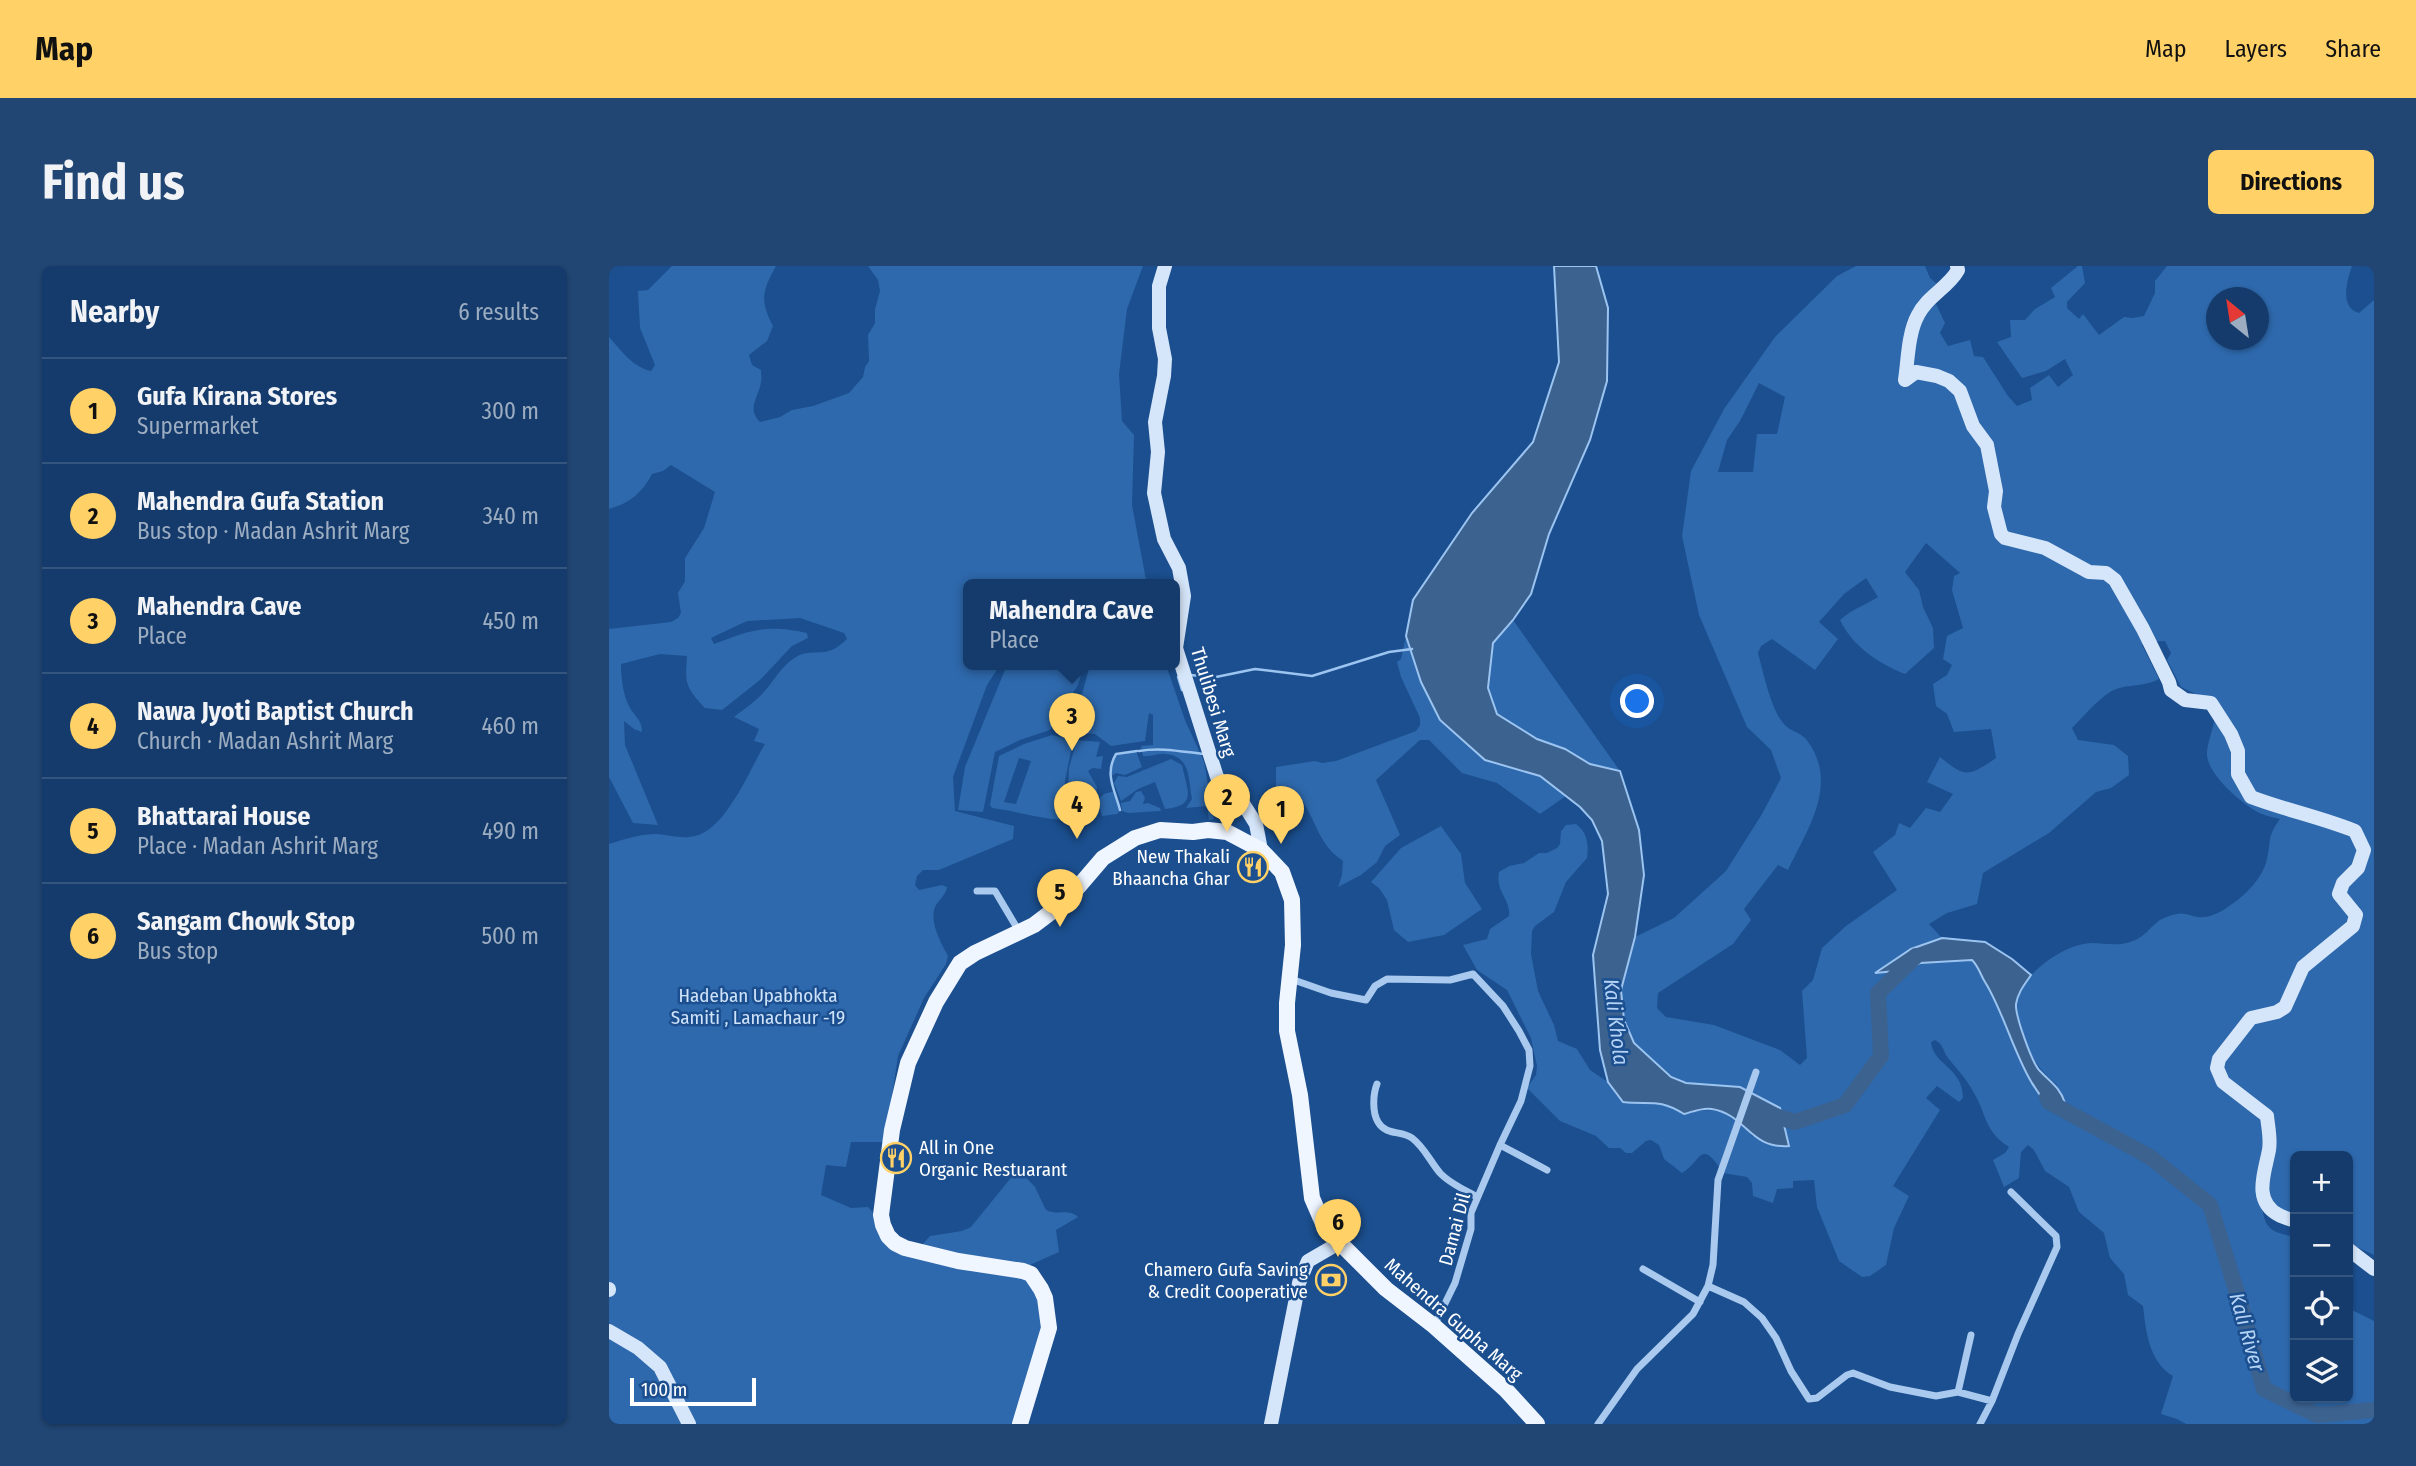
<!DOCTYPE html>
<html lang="en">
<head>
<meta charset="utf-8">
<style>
  :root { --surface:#143b6b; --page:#214673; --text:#f1f3f6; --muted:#9dadc1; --line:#33557e; --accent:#ffd166 }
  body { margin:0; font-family:"Fira Sans Condensed",sans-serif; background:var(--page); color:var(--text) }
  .controls { position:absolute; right:21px; bottom:21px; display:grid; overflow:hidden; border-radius:10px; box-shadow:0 2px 5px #0004 }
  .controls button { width:63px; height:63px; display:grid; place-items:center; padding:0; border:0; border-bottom:2px solid var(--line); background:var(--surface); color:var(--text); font:35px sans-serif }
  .compass { position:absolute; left:1597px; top:21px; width:63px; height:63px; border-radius:50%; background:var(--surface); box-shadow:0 2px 5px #0004; rotate:330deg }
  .scale { position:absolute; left:21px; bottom:18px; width:126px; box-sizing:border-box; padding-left:7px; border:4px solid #fff; border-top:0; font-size:19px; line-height:24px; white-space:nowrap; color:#fff; -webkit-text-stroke:5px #1b4f8f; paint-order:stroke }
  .you { position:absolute; left:1029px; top:436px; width:24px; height:24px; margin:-18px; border:5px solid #fff; border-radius:50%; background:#1a73e8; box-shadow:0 0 0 10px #1a73e833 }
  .badge { display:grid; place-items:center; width:46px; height:46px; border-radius:50%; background:var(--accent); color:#111; font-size:23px; font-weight:700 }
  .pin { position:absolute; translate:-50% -58px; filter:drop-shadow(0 2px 4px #0008) }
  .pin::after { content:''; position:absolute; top:37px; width:24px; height:21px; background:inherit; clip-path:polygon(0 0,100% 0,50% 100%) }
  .popup { position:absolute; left:354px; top:313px; width:217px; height:91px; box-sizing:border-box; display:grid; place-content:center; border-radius:10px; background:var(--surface); filter:drop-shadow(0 2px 5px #0005); font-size:23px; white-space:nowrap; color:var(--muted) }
  .popup b { font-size:26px; color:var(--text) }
  .popup::after { content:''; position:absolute; left:50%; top:100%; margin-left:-14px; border:14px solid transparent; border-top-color:var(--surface) }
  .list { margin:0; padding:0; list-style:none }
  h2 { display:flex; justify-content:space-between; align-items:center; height:91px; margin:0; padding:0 28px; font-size:30px }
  h2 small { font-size:23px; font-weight:400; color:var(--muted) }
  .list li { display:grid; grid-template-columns:46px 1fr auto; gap:21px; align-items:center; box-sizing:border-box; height:105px; padding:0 28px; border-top:2px solid var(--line) }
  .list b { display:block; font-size:26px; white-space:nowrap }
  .list p { margin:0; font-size:23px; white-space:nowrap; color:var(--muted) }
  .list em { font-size:23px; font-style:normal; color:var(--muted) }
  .icon { flex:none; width:38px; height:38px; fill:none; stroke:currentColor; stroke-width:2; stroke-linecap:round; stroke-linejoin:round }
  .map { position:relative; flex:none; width:1765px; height:1158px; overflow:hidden; border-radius:10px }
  header { display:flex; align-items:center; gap:42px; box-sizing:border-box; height:98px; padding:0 35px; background:var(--accent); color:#111 }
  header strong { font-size:33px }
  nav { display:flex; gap:38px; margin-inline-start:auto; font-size:24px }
  .intro { display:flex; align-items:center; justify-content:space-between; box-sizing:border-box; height:168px; padding:0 42px }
  h1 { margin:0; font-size:49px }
  .button { padding:18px 32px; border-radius:10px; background:var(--accent); color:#111; font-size:24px; font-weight:700 }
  main { display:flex; gap:42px; padding:0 42px }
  aside { flex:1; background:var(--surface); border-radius:10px; box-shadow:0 2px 5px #0004 }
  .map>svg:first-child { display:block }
  .green { fill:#2e69ad; fill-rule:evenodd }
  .water { fill:#3c6290; stroke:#9cc4f0; stroke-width:2 }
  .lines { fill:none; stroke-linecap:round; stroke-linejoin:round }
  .stream { stroke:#9cc4f0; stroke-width:2.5 }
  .river { stroke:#3c6290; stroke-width:16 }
  .street { stroke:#a9c9ee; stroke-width:7 }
  .secondary { stroke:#d6e6fa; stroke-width:14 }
  .primary { stroke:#f0f6ff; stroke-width:16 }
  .labels { text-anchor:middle; stroke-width:5; stroke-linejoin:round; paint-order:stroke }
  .street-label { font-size:19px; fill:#fff; stroke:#1b4f8f }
  .poi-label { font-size:19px; fill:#fff; stroke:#1b4f8f; text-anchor:end }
  .park-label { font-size:19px; fill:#cfe3fa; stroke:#1b4f8f }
  .water-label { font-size:21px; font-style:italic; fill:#b5d3f5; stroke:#1b4f8f }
</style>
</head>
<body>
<header>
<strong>Map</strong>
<nav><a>Map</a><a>Layers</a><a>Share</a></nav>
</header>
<div class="intro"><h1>Find us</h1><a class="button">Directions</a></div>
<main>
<aside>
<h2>Nearby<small>6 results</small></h2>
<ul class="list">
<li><span class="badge">1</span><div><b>Gufa Kirana Stores</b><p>Supermarket</p></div><em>300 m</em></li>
<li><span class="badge">2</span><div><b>Mahendra Gufa Station</b><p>Bus stop · Madan Ashrit Marg</p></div><em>340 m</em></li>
<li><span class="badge">3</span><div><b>Mahendra Cave</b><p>Place</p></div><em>450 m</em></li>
<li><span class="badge">4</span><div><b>Nawa Jyoti Baptist Church</b><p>Church · Madan Ashrit Marg</p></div><em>460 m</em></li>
<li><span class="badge">5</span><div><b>Bhattarai House</b><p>Place · Madan Ashrit Marg</p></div><em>490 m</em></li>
<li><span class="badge">6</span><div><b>Sangam Chowk Stop</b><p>Bus stop</p></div><em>500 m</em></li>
</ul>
</aside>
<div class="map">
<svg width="1765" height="1158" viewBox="0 0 1765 1158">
  <rect width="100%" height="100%" fill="#1b4f8f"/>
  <!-- green -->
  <path class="green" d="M63 0H167C154 24 150 34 164 60L158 75 140 89 143 99 152 104C152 108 153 112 152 116 150 131 137 142 151 156L171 151 183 144 204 140 240 127 254 111 256 101 260 95 259 69 266 57V43L271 25 269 14 259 0H534L518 43 510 108 513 155 525 169 523 239 538 319H360V399H391L378 419 344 511 346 545 405 560 404 573 330 604H314L308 610 306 619 310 624 333 619 338 621C336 631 330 633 326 641 320 656 332 677 339 690L337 698 315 732 289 790 276 876H242L237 901 217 899 212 929 242 942 259 941 266 949 275 971 313 979 321 970 353 965 362 961 409 903 426 921 437 944C449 950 459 942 469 951L447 964 450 986 414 1002 429 1032 434 1063 404 1158H0V578C16 573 31 568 48 568 58 569 69 572 80 571 115 570 140 504 156 478L145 475 150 463 125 451C135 443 146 436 155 426 164 416 172 401 184 393 204 378 214 397 238 373L235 367 191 352 138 355 102 372 105 378C142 364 158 358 198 367L199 372 183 380 151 414 113 444 96 442C76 421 76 417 78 390L51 388 12 398C12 411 14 429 20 440 25 450 33 453 33 466L25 463 15 455 16 479 49 559 24 557 0 511V363L62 356 69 352 72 347 69 327 76 315V292L95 262 106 226 62 199 54 205 43 208C33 227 21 237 0 243V71C13 85 22 100 42 105L46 99 31 62 29 25 39 24Z
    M1247 0H1316L1321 12 1328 18 1313 50 1327 38 1336 57 1331 67 1339 80 1361 74 1365 90 1374 91 1399 130 1408 140 1423 134 1421 122 1440 109 1449 121 1464 109 1456 93 1437 105 1413 112 1388 76 1402 71 1401 54H1416L1426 43 1446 31 1442 22 1469 0H1473L1476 17 1458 36V42L1470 53 1474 48 1490 69 1515 51 1524 52 1535 50 1546 27V15L1558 0H1743C1738 15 1730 41 1750 47L1765 34V989L1739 977V890H1686V955L1653 938C1655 964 1663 966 1686 971V1132H1739V1042L1765 1055V1158H1577L1568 1153 1552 1148 1564 1110C1540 1096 1537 1066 1534 1040L1519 1029 1515 1008 1501 992 1495 967 1470 946 1460 921 1436 905 1425 884 1419 879 1412 886 1410 912 1395 921 1384 894 1396 887 1400 881C1375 865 1378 849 1365 827 1358 814 1348 803 1339 792 1334 785 1334 778 1326 774L1322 776C1324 799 1354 801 1354 832L1350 836 1328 820 1317 832 1331 844 1284 920 1300 930 1285 962 1277 999 1261 1010 1253 1011 1230 995 1208 941 1205 914 1184 915V922L1168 923 1164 937 1144 930 1143 917 1138 911 1114 907C1091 870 1092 897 1073 907L1055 893 1050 879 1042 874 1037 875 1023 887H1017L1011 882H1000L987 870 951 855 918 822 927 809 928 800 922 772 898 724 868 704 854 679 878 673 881 663 900 650C902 633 886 626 890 606L900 600 915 597 930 587H938L948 582 951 578 952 565 957 559 967 558C978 566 980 578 978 592L957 616 945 646 926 660 923 665 922 688 929 725 945 759 949 775 968 783 981 804 999 816 1008 830 1021 837 1036 835 1059 838 1075 848C1108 840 1123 843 1144 871L1151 832 1131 821 1077 817 1062 811 1025 777 1015 754 1012 724 1026 671 1065 652 1117 605 1153 548 1172 512 1162 484 1138 461 1090 349 1073 270 1082 205 1115 143 1166 71 1228 10ZM1608 32H1650V74H1608ZM1150 117 1176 131 1168 168H1148L1144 206H1109L1118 174 1131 155ZM1317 277 1351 307 1345 310 1343 324 1354 362 1338 370 1334 393 1343 399 1338 409 1324 418 1327 440 1338 448 1345 466 1382 463 1387 492C1359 511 1357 512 1331 491L1318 516 1344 528 1331 546 1317 542 1301 562 1290 557 1286 569 1264 586 1288 624 1237 660 1213 682 1204 714 1193 725 1198 792 1191 799 1171 784 1105 759 1057 751 1048 742 1049 727 1124 678 1142 654 1135 643 1169 599 1179 604C1199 562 1231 517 1197 473 1191 466 1180 465 1175 458 1162 444 1154 405 1149 387L1152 380 1163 373 1206 404 1229 373 1210 356 1235 328 1257 312 1269 331C1255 340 1243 343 1231 354 1244 381 1269 397 1296 408L1325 382 1324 362 1314 341 1310 324 1296 306ZM1556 375 1562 387 1558 394 1572 421 1585 427 1606 448C1605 463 1599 473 1598 486 1596 506 1629 534 1645 544 1653 549 1662 551 1671 553 1657 573 1663 572 1658 593 1654 611 1638 628 1623 638 1614 645 1600 653 1589 651 1582 650 1575 646 1568 648 1541 653 1544 667 1524 675 1511 681 1495 677 1483 677 1455 677 1406 712 1407 742 1407 749 1412 755 1413 762 1421 790 1426 800 1448 819L1441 841 1421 813 1401 772 1382 725 1374 713 1371 702 1362 694 1358 693 1311 697 1301 683 1333 672 1320 658 1338 647 1368 638 1374 607 1440 567 1487 526 1502 522 1520 509 1519 490 1505 479 1469 474 1463 462C1474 451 1487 435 1501 426 1516 417 1534 422 1550 413L1533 379 1541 376Z
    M904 354 1011 505 981 498 956 483 928 473 888 448 879 422 884 377Z
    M797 370 812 416 876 494 931 510 957 530 931 548 888 517 853 507 820 474H811L767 514 791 569 776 580 768 596 752 609 729 621 733 609 734 595C705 576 707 546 685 525L667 526V501L706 495 713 497 727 495 807 465 811 459V452L792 411 788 396 792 393Z
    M398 399H475L469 419 441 464 411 474 386 486 374 546 349 544 356 501Z
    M481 399H557L576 454 595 496 605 553 600 554 598 540 577 542 583 533C579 512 582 491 557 488 550 487 542 491 534 490L532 480 544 479V449L540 447 536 475 502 480 486 468 448 466 473 428Z
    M443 469 464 474 456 515 455 554C430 553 407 545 383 542L381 539 390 490 415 478ZM410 492 422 495 407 538 395 536Z
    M468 474 491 476 487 491 494 490 492 503 484 502 479 505 488 521 487 529C474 536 470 547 458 555L460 502Z
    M527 485 533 501 516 509 507 507 501 511 502 498 507 489Z
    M562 493 573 499C578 524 589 540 556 543L546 516 529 523 512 535 505 517 509 510 518 511Z
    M506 525 511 545 508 548 493 550 489 534 495 528Z
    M532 525 536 532 534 538 539 537 551 542 552 545 519 547 513 545 512 537 521 535 527 526Z
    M832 560 852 588 856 617 873 643 835 669 799 676 785 664 778 634 770 622 762 616 792 582Z"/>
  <!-- water -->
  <path class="water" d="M945 0H987L999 42 998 115 981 174 940 268 922 328 904 354 884 377 879 422 888 448 928 473 956 483 981 498 1011 505 1030 564 1035 609 1026 671 1012 724 1015 754 1025 777 1062 811 1077 817 1131 821 1171 842 1180 880C1140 883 1138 849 1103 843 1094 841 1083 846 1075 848 1049 832 1042 839 1014 836L999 816 991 784 984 689 999 628 993 575 983 554 971 541 931 510 876 494 831 454 812 416 797 370 804 334 863 247 924 176 950 96Z
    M1333 672 1376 676 1403 693 1422 709C1416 718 1409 726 1407 738 1406 749 1422 794 1430 804 1441 816 1451 821 1456 837L1449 847C1412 821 1400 754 1376 716 1371 708 1370 701 1363 694L1311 697 1297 704 1266 707 1302 683Z"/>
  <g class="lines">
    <!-- stream -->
    <path class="stream" d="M580 409 607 411 646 403 703 410 780 386 803 383
      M569 411 573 424
      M530 485C552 481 575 486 595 488
      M511 544C506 524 495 508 507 488L528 485"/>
    <!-- river -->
    <path class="river" d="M1438 831 1440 836 1541 891 1601 939 1632 1040 1655 1123 1708 1149 1765 1144
      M1153 846 1186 856 1236 839 1272 790 1269 727 1307 690"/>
    <!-- street -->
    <path class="street" d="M368 625H386L408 662 405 665
      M682 713 722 727 757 734 766 720 778 713 841 714 864 708 894 740 910 765 920 784 921 800 912 835 891 879 862 947V963L846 1017 825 1060
      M768 818C764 828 763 846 769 856 777 870 792 864 803 872 815 881 821 895 831 907 840 917 856 924 868 931
      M891 879 938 904
      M1034 1003 1091 1036
      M1099 1020 1135 1036 1153 1052 1167 1072 1182 1105 1200 1133 1208 1132 1238 1109 1244 1107 1281 1121 1327 1130 1349 1126 1383 1135
      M1349 1126 1362 1069
      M989 1158 1028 1103 1084 1048 1099 1020 1104 999 1109 914 1147 806
      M1371 1158 1383 1135 1409 1068 1448 981 1447 970 1402 926"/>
    <!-- secondary -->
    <path class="secondary" d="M556 0 550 20V62L556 93 555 110 546 156 549 186 545 227 555 273 570 302 575 330 567 382 608 511 635 539 647 558 652 584
      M1296 114 1307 106 1328 110 1340 115 1351 125 1364 160 1378 179 1387 225 1385 241 1392 268 1396 272 1436 282 1480 306 1497 307 1506 314 1534 363 1560 416 1562 424 1576 434 1602 437 1622 468 1629 485V508L1642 531C1676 544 1711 551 1746 565L1755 584 1749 602 1734 617 1730 628 1747 649 1744 660 1694 701 1676 741 1668 746 1642 752 1610 793 1608 802 1614 816 1658 850C1659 861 1662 873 1660 884 1656 906 1643 935 1670 949 1675 952 1681 953 1686 955
      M1296 114C1299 94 1299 67 1309 49 1318 30 1339 22 1349 4L1348 0
      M1739 983 1765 1003
      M0 1023V1024
      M0 1065 29 1082 51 1101 80 1158
      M662 1158 690 1017 699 995 730 977"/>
    <!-- primary -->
    <path class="primary" d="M411 1158 440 1062 436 1032 432 1023 422 1008 414 1005 349 995 296 982 286 977 279 970 274 959 272 949 283 864 299 797 327 736 351 697 366 687 425 659 458 634 494 592 526 572 551 564 584 566 599 564 618 566 652 584 673 606 683 634 684 679 678 737V765L691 829 703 932 716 962 777 1023 825 1060 897 1124 928 1158"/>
  </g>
  <!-- icons -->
  <defs>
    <g id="restaurant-ring" transform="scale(1.575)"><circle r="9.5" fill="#1b4f8f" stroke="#ffd166" stroke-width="1.5"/><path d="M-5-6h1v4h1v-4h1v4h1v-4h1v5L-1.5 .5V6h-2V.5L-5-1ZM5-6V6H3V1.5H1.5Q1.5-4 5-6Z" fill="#ffd166"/></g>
    <g id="bank-ring" transform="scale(1.575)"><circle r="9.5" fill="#1b4f8f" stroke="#ffd166" stroke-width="1.5"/><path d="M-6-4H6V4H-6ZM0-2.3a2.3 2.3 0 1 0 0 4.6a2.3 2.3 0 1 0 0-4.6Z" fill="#ffd166"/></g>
  </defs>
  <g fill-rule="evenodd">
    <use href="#restaurant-ring" x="644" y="601"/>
    <use href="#restaurant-ring" x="287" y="892"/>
    <use href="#bank-ring" x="722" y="1014"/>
  </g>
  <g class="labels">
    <!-- street labels -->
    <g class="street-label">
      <text transform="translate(605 436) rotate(73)" y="7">Thulibesi Marg</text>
      <text transform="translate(845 963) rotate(-75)" y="7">Damai Dil</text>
      <text transform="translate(845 1053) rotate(41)" y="7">Mahendra Gupha Marg</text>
    </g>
    <!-- poi labels -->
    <g class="poi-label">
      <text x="621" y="597">New Thakali<tspan x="621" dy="22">Bhaancha Ghar</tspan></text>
      <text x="310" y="888" text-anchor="start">All in One<tspan x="310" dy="22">Organic Restuarant</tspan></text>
      <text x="699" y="1010">Chamero Gufa Saving<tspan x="699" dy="22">&amp; Credit Cooperative</tspan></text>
    </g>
    <!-- park labels -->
    <g class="park-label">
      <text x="149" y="736">Hadeban Upabhokta<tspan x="149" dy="22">Samiti , Lamachaur -19</tspan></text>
    </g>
    <!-- water labels -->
    <g class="water-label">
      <text transform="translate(1007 756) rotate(83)" y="7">Kali Khola</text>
      <text transform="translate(1638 1066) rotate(74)" y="7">Kali River</text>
    </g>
  </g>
</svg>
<div class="controls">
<button>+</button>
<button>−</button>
<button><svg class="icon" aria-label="locate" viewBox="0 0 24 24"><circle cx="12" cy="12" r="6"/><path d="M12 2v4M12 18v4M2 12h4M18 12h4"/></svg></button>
<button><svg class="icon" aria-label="layers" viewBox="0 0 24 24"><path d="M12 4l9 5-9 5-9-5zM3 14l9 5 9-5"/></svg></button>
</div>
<svg class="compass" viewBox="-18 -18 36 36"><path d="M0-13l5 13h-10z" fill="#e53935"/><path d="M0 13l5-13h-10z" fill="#9dadc1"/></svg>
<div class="scale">100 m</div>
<div class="you"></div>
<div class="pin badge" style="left:672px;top:578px">1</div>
<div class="pin badge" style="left:618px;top:566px">2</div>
<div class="pin badge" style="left:463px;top:485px">3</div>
<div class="popup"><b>Mahendra Cave</b>Place</div>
<div class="pin badge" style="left:468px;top:573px">4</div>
<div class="pin badge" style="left:451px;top:661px">5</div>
<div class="pin badge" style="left:729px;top:991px">6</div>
</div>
</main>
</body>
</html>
